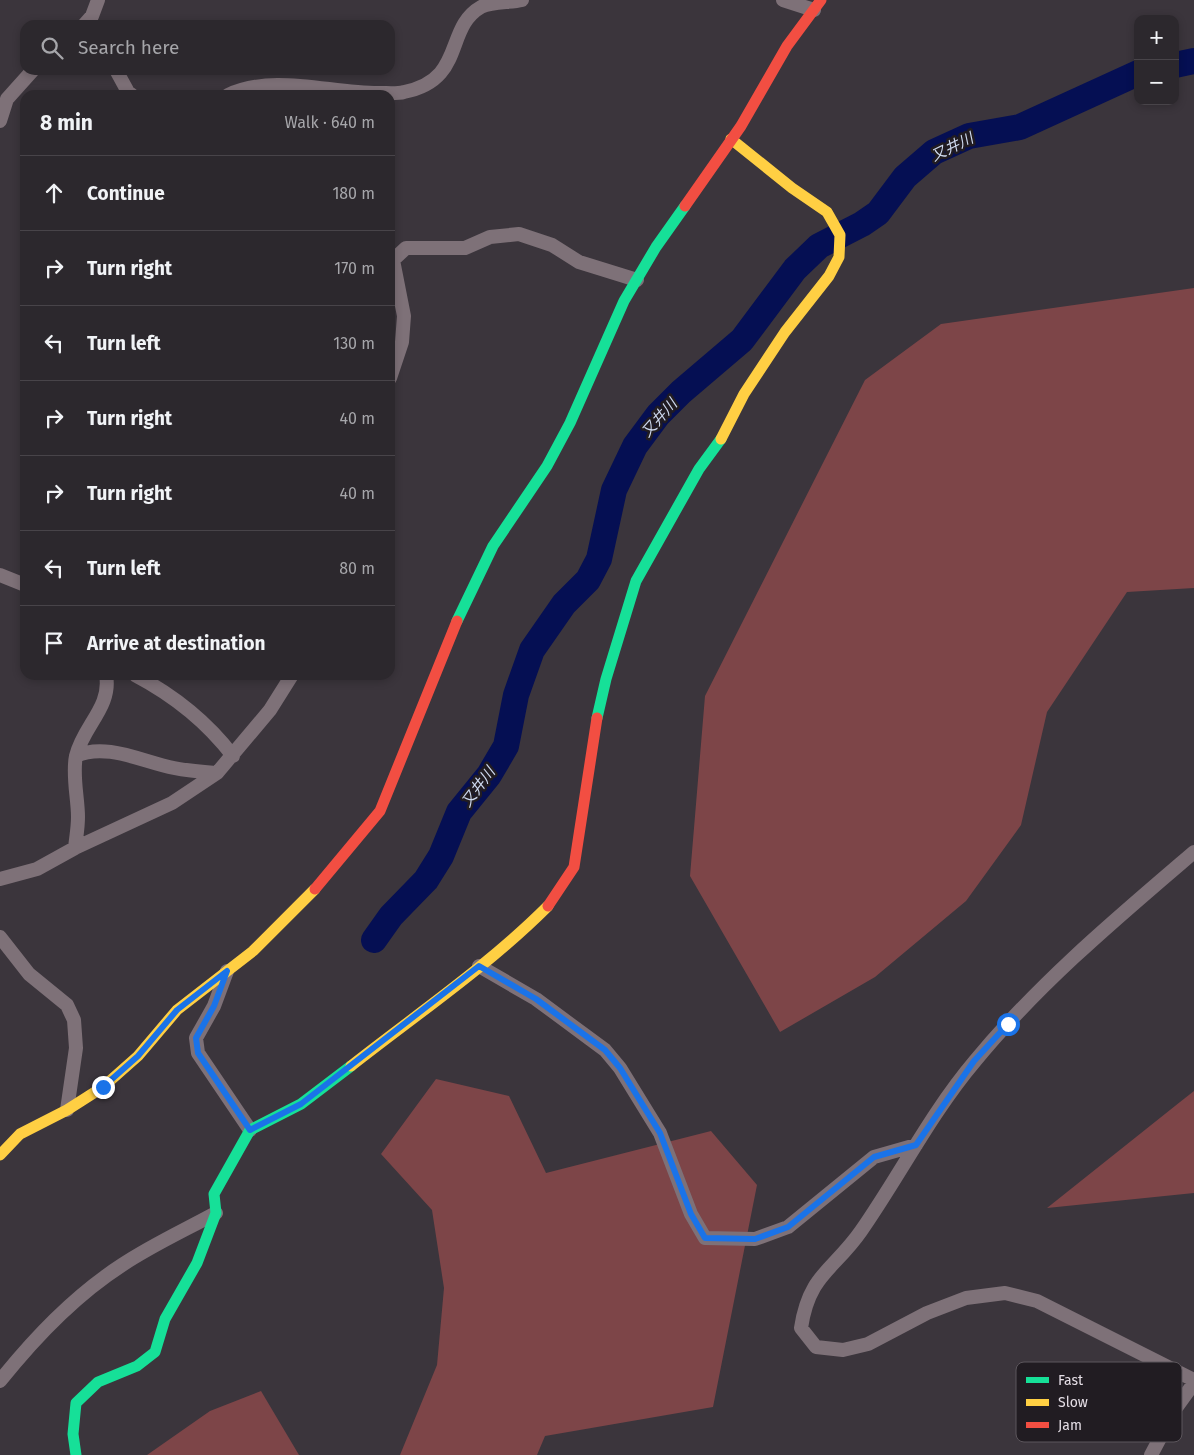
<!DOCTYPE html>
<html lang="en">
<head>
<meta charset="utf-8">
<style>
  :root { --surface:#2c282d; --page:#383439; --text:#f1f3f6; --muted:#a6a6aa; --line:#484449 }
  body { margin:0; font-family:"Fira Sans","Noto Sans JP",sans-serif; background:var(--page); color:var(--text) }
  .controls { position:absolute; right:15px; top:15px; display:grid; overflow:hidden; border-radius:10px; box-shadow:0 2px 8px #0003 }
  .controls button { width:45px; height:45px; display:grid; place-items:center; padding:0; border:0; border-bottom:1px solid var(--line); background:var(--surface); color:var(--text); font:25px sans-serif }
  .stop { position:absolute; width:15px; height:15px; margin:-11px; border:4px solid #1a73e8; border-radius:50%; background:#fff }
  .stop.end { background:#1a73e8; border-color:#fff; box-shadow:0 1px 5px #0008 }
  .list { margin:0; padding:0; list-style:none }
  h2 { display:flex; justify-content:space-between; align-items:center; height:65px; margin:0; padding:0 20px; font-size:21px }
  h2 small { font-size:16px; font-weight:400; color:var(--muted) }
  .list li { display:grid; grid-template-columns:32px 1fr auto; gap:15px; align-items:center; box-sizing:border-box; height:75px; padding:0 20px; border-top:1px solid var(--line) }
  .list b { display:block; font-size:19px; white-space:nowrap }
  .list em { font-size:16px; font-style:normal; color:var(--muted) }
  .icon { flex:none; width:28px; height:28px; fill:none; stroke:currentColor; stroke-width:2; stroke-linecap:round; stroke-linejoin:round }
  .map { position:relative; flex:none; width:1194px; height:1455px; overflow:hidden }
  .search { position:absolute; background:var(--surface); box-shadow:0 2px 8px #0003; left:20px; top:20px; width:375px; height:55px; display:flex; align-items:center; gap:12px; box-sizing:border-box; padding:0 18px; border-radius:15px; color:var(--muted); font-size:19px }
  .panel { position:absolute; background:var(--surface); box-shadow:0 2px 8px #0003; left:20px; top:90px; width:375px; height:590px; border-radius:15px }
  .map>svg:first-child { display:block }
  .green { fill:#7d4548 }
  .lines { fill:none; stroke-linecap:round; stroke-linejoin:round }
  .river { stroke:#050f53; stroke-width:26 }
  .street { stroke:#7e7178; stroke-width:14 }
  .fast { stroke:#16e098; stroke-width:11 }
  .slow { stroke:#ffcf43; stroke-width:11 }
  .jam { stroke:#f24e42; stroke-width:11 }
  .route { stroke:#1a73e8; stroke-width:6 }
  .labels { text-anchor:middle; stroke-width:5; stroke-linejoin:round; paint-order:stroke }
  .water-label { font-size:15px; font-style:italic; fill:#ced9ef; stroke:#211c22 }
  .key { fill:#211c22; stroke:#5c565c; stroke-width:1 }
  .key-label { font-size:14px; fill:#e4dde5 }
</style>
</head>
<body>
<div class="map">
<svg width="1194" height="1455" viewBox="0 0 1194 1455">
  <rect width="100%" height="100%" fill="#3b353c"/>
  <!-- green -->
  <path class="green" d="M1194 288V588L1127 592 1047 712 1021 825 966 901 875 977 780 1032 690 876 705 696 865 380 941 324Z
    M436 1079 509 1096 546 1173 711 1131 757 1185 713 1407 545 1436 537 1455H400L437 1365 444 1288 432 1210 381 1154Z
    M1194 1091V1193L1047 1208 1180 1102Z
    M261 1391 299 1455H147L210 1411Z"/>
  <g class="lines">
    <!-- river -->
    <path class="river" d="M1175 65 1194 61
      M374 940 391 916 426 880 441 856 459 812 489 775 506 746 516 695 532 650 564 604 588 580 599 559 614 490 635 446 658 415 681 392 742 340 795 269 819 246 862 224 878 213 905 177 934 152 969 136 1020 127 1138 73"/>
    <!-- street -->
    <path class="street" d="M783 0 814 10
      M84 25 92 16 98 0
      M116 70 128 92 132 95
      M228 95C275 73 331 94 381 93 388 93 397 94 404 92 466 80 444 28 481 7 492 1 510 3 522 0
      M0 121 7 99 33 70
      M390 378 402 342 404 316 393 260 406 248H465L490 237 519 234 552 245 579 262 637 280
      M0 575 25 585
      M135 675C173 695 207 722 233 756
      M76 756C106 742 143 762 174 768 188 771 203 772 217 773
      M75 848C76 838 78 828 78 817 78 798 72 775 76 756 83 726 112 707 106 675
      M1194 852C1118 917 1039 983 975 1061 931 1113 900 1175 861 1231 834 1270 809 1274 801 1328L816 1347 843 1350 868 1344 927 1313 966 1298 1005 1293 1037 1301 1194 1380
      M0 879 37 869 75 848 172 803 217 773 270 710 292 675
      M0 937 29 974 67 1005 74 1020 76 1048 67 1110
      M479 966 536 999 605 1050 620 1068 660 1133 691 1214 705 1238 755 1239 788 1227 874 1157 916 1145
      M227 971 214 1006 196 1038 198 1053 250 1130
      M0 1381C35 1337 74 1296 122 1265 152 1245 185 1230 216 1213
      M1151 1455 1176 1408 1194 1383"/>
    <!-- fast -->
    <path class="fast" d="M457 621 493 546 547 466 570 423 624 301 656 247 685 206
      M597 718 606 679 636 581 699 469 721 439
      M76 1455 73 1434 76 1403 98 1382 137 1366 155 1352 165 1319 197 1263 216 1213 214 1194 250 1130 301 1104 351 1066"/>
    <!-- slow -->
    <path class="slow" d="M721 439 744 394 785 332 829 276 839 257 840 235 827 212 792 188 731 139
      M351 1066C417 1014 488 966 548 906
      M0 1155 20 1134 67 1110 103 1087 138 1056 177 1010 253 951 315 889"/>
    <!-- jam -->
    <path class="jam" d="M685 206 741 126 787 46 821 0
      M315 889 380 811 457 621
      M548 906 574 867 597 718"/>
  </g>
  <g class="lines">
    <!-- route -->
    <path class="route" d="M103 1087 138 1056 177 1010 227 971 214 1006 196 1038 198 1053 250 1130 301 1104 479 966 536 999 605 1050 620 1068 660 1133 691 1214 705 1238 755 1239 788 1227 874 1157 916 1145 974 1061 1008 1024"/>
  </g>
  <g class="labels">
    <!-- water labels -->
    <g class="water-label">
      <text transform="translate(952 147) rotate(-26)" y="5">又井川</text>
      <text transform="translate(659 418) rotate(-48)" y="5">又井川</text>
      <text transform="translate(478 787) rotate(-53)" y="5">又井川</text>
    </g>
  </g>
  <!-- legend -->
  <rect x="1016" y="1362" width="166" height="80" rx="8" class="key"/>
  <rect x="1026" y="1377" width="23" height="6" fill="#16e098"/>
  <rect x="1026" y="1399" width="23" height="7" fill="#ffcf43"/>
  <rect x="1026" y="1422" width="23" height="6" fill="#f24e42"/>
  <g class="key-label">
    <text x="1058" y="1385">Fast</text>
    <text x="1058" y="1407">Slow</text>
    <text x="1058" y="1430">Jam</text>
  </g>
</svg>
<div class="controls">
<button>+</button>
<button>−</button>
</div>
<div class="stop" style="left:1008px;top:1024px"></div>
<div class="stop end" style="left:103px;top:1087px"></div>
<div class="search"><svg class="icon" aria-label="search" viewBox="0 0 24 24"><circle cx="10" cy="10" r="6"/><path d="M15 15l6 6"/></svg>Search here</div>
<section class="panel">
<h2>8 min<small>Walk · 640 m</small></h2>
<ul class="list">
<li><svg class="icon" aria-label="ahead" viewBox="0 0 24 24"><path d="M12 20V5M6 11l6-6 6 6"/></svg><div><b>Continue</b></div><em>180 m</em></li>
<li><svg class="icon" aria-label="right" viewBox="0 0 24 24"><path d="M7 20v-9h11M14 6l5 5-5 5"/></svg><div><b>Turn right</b></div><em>170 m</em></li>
<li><svg class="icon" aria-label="left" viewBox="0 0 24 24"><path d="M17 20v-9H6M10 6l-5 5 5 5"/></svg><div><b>Turn left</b></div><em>130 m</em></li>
<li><svg class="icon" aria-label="right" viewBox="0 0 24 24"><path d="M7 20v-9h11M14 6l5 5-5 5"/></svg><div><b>Turn right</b></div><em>40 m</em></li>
<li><svg class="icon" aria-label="right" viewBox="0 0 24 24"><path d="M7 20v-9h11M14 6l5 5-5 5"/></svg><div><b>Turn right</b></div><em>40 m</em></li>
<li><svg class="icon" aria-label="left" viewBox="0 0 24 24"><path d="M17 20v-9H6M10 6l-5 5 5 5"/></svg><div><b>Turn left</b></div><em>80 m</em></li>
<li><svg class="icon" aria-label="arrive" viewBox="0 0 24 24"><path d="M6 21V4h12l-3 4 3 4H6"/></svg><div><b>Arrive at destination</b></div></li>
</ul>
</section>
</div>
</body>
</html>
